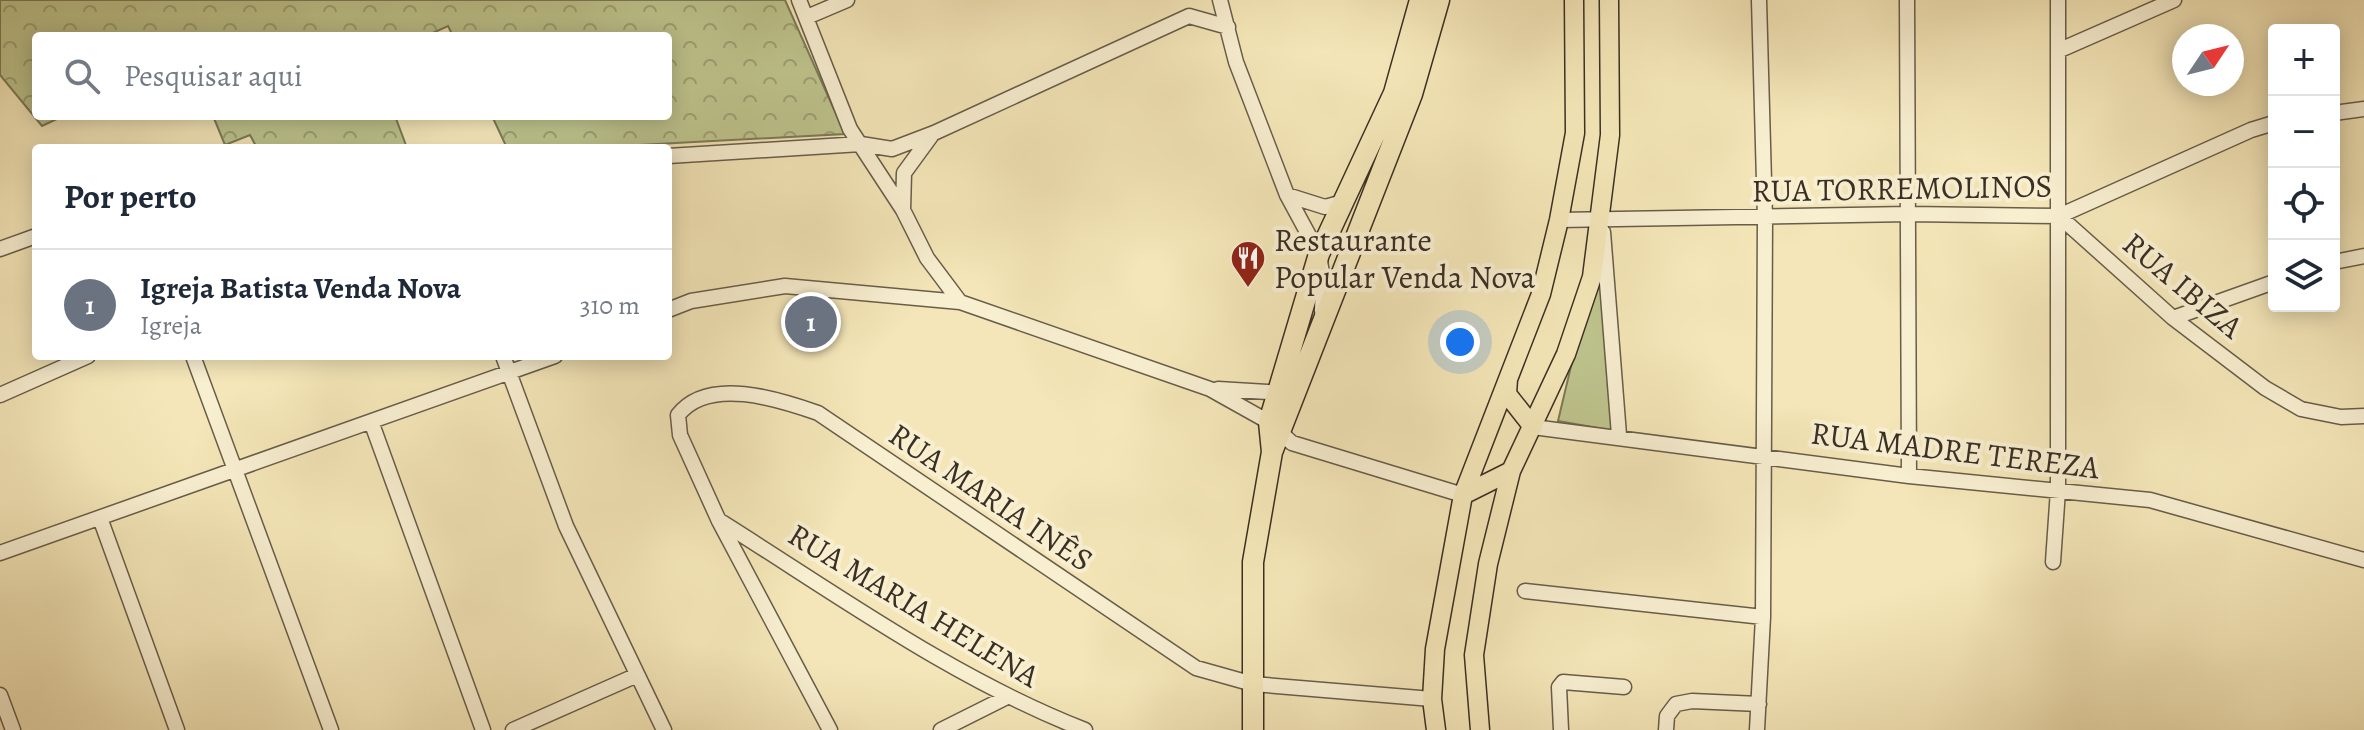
<!DOCTYPE html>
<html lang="pt">
<head>
<meta charset="utf-8">
<style>
  :root { --surface:#fff; --page:#f6f6f7; --text:#1f2937; --muted:#747a83; --line:#e0e1e3; --accent:#8f2418 }
  body { margin:0; font-family:Alegreya,serif; background:var(--page); color:var(--text) }
  .controls { position:absolute; right:24px; top:24px; display:grid; overflow:hidden; border-radius:8px; box-shadow:0 4px 20px #0003 }
  .controls button { width:72px; height:72px; display:grid; place-items:center; padding:0; border:0; border-bottom:2px solid var(--line); background:var(--surface); color:var(--text); font:40px sans-serif }
  .compass { position:absolute; left:2172px; top:24px; width:72px; height:72px; border-radius:50%; background:var(--surface); box-shadow:0 4px 20px #0003; rotate:55deg }
  .you { position:absolute; left:1460px; top:342px; width:28px; height:28px; margin:-20px; border:6px solid #fff; border-radius:50%; background:#1a73e8; box-shadow:0 0 0 12px #1a73e833 }
  .badge { display:grid; place-items:center; width:52px; height:52px; border-radius:50%; background:var(--accent); color:#fff; font-size:26px; font-weight:700 }
  .pin { position:absolute; translate:-50% -50%; border:4px solid #fff; box-shadow:0 2px 8px #0006 }
  .list { margin:0; padding:0; list-style:none }
  h2 { display:flex; justify-content:space-between; align-items:center; height:104px; margin:0; padding:0 32px; font-size:34px }
  h2 small { font-size:26px; font-weight:400; color:var(--muted) }
  .list li { display:grid; grid-template-columns:52px 1fr auto; gap:24px; align-items:center; box-sizing:border-box; height:112px; padding:0 32px; border-top:2px solid var(--line) }
  .list b { display:block; font-size:30px; white-space:nowrap }
  .list p { margin:0; font-size:26px; white-space:nowrap; color:var(--muted) }
  .list em { font-size:26px; font-style:normal; color:var(--muted) }
  .icon { flex:none; width:44px; height:44px; fill:none; stroke:currentColor; stroke-width:2; stroke-linecap:round; stroke-linejoin:round }
  .map { position:relative; flex:none; width:2364px; height:730px; overflow:hidden }
  .search { position:absolute; background:var(--surface); box-shadow:0 4px 20px #0003; left:32px; top:32px; width:640px; height:88px; display:flex; align-items:center; gap:20px; box-sizing:border-box; padding:0 28px; border-radius:8px; color:var(--muted); font-size:30px }
  .panel { position:absolute; background:var(--surface); box-shadow:0 4px 20px #0003; left:32px; top:144px; width:640px; height:216px; border-radius:8px }
  .map>svg:first-child { display:block }
  .forest { fill:url(#forest-crowns); stroke:#7c7a58; stroke-width:2 }
  .green { fill:#bec48d; stroke:#7c7a58; stroke-width:2 }
  .lines { fill:none; stroke-linecap:round; stroke-linejoin:round }
  .minor-casing { stroke:#685d49; stroke-width:17 }
  .major-casing { stroke:#3a2f24; stroke-width:21 }
  .highway-casing { stroke:#3a2f24; stroke-width:23 }
  .minor { stroke:#f8efd1; stroke-width:14 }
  .major { stroke:#f4e6b8; stroke-width:18 }
  .highway { stroke:#f4e6b8; stroke-width:20 }
  .labels { text-anchor:middle; stroke-width:8; stroke-linejoin:round; paint-order:stroke }
  .street-label { font-size:32px; fill:#3a2f24; stroke:#f8efd1 }
  .poi-label { font-size:32px; fill:#3a2f24; stroke:#f8efd1; text-anchor:start }
</style>
</head>
<body>
<div class="map">
<svg width="2364" height="730" viewBox="0 0 2364 730">
  <defs>
    <pattern id="forest-crowns" width="20" height="18" patternUnits="userSpaceOnUse" patternTransform="scale(2)"><rect width="20" height="18" fill="#bec48d"/><path d="M2 6a3 3 0 1 1 6 0M12 15a3 3 0 1 1 6 0" fill="none" stroke="#9ba073"/></pattern>
  </defs>
  <rect width="100%" height="100%" fill="#f4e6b8"/>
  <filter id="stains"><feTurbulence type="fractalNoise" baseFrequency=".0025" numOctaves="4"/><feColorMatrix values="0 0 0 0 .2 0 0 0 0 .09 0 0 0 0 .02 0 0 0 .5 -.17"/></filter>
  <radialGradient id="worn" r=".72"><stop offset=".6" stop-color="#630" stop-opacity="0"/><stop offset="1" stop-color="#630" stop-opacity=".3"/></radialGradient>
  <!-- forest -->
  <path class="forest" d="M0 0H785L845 134 583 148H507L492 116H668V36H453L448 26 426 36H36V116H63L42 126 0 75Z
    M213 116H395L407 148H257L250 135 225 145Z"/>
  <!-- green -->
  <path class="green" d="M1601 240 1615 431 1558 421Z"/>
  <g class="lines">
    <!-- minor casing -->
    <g class="minor-casing">
      <path id="minor" d="M799 0 850 129 903 210 927 258 960 302
        M1220 0 1236 62 1287 195 1319 254 1323 280 1322 311
        M1907 0 1909 476
        M807 17 847 0
        M2060 50 2174 0
        M2334 113 2364 109
        M668 156 861 144 892 149 934 133 1189 16 1228 27
        M1287 195 1325 207 1343 202
        M903 210 904 173 931 136
        M2059 216 2173 318 2265 388 2301 409 2341 417 2364 416
        M1559 220 1909 214 2059 216 2251 130 2274 123
        M1603 232 1619 435
        M0 249 36 236
        M2334 262 2364 256
        M668 310 691 301 785 286 960 302 1210 389 1269 422 1292 443 1463 495
        M2173 318 2274 282
        M193 356 331 730
        M503 356 566 526 664 730
        M1218 389 1285 393
        M0 395 88 356
        M372 424 483 730
        M1533 427 1909 476 2150 500 2364 560
        M100 518 177 730
        M720 521C838 595 954 679 1085 730
        M0 553 555 356
        M2053 562 2058 490V0
        M1525 591 1763 617
        M0 695 13 730
        M513 730 635 676
        M830 730 719 521 680 435 678 415C708 376 778 399 818 413L1196 668 1253 684 1432 699
        M941 730 1007 697
        M1561 730 1559 687 1563 682 1624 687
        M1666 730 1667 716 1676 704 1692 701 1759 704
        M1757 730 1763 617 1765 218 1759 0"/>
    </g>
    <!-- major casing -->
    <g class="major-casing">
      <path id="major" d="M1508 379 1507 394 1533 427
        M1463 495 1511 471
        M1436 730 1432 699 1435 649 1463 495 1541 294 1559 220 1575 133 1574 0
        M1480 730 1474 655 1488 564 1511 471 1566 354 1592 277 1610 135 1609 0"/>
    </g>
    <!-- highway casing -->
    <g class="highway-casing">
      <path id="highway" d="M1272 452 1269 422 1319 254 1394 93 1420 0
        M1253 730V562L1272 452 1412 94 1439 0"/>
    </g>
    <!-- minor -->
    <use href="#minor" class="minor"/>
    <!-- major -->
    <use href="#major" class="major"/>
    <!-- highway -->
    <use href="#highway" class="highway"/>
  </g>
  <!-- icons -->
  <defs>
    <g id="restaurant-pin" transform="scale(1.8)"><path d="M0 17L-7.5 6A9.5 9.5 0 1 1 7.5 6Z" fill="#8f2418" stroke="#f8efd1"/><path d="M-5-6h1v4h1v-4h1v4h1v-4h1v5L-1.5 .5V6h-2V.5L-5-1ZM5-6V6H3V1.5H1.5Q1.5-4 5-6Z" fill="#fff"/></g>
  </defs>
  <g fill-rule="evenodd">
    <use href="#restaurant-pin" x="1248" y="258"/>
  </g>
  <g class="labels">
    <!-- street labels -->
    <g class="street-label">
      <text transform="translate(1902 188) rotate(-1)" y="11">RUA TORREMOLINOS</text>
      <text transform="translate(2183 285) rotate(40)" y="11">RUA IBIZA</text>
      <text transform="translate(1955 450) rotate(7)" y="11">RUA MADRE TEREZA</text>
      <text transform="translate(991 497) rotate(34)" y="11">RUA MARIA INÊS</text>
      <text transform="translate(914 605) rotate(31)" y="11">RUA MARIA HELENA</text>
    </g>
    <!-- poi labels -->
    <g class="poi-label">
      <text x="1274" y="251">Restaurante<tspan x="1274" dy="37">Popular Venda Nova</tspan></text>
    </g>
  </g>
  <rect width="100%" height="100%" filter="url(#stains)"/>
  <rect width="100%" height="100%" fill="url(#worn)"/>
</svg>
<div class="controls">
<button>+</button>
<button>−</button>
<button><svg class="icon" aria-label="locate" viewBox="0 0 24 24"><circle cx="12" cy="12" r="6"/><path d="M12 2v4M12 18v4M2 12h4M18 12h4"/></svg></button>
<button><svg class="icon" aria-label="layers" viewBox="0 0 24 24"><path d="M12 4l9 5-9 5-9-5zM3 14l9 5 9-5"/></svg></button>
</div>
<svg class="compass" viewBox="-18 -18 36 36"><path d="M0-13l5 13h-10z" fill="#e53935"/><path d="M0 13l5-13h-10z" fill="#747a83"/></svg>
<div class="you"></div>
<div class="pin badge" style="left:811px;top:322px;background:#6b7280">1</div>
<div class="search"><svg class="icon" aria-label="search" viewBox="0 0 24 24"><circle cx="10" cy="10" r="6"/><path d="M15 15l6 6"/></svg>Pesquisar aqui</div>
<section class="panel">
<h2>Por perto<small></small></h2>
<ul class="list">
<li><span class="badge" style="background:#6b7280">1</span><div><b>Igreja Batista Venda Nova</b><p>Igreja</p></div><em>310 m</em></li>
</ul>
</section>
</div>
</body>
</html>
